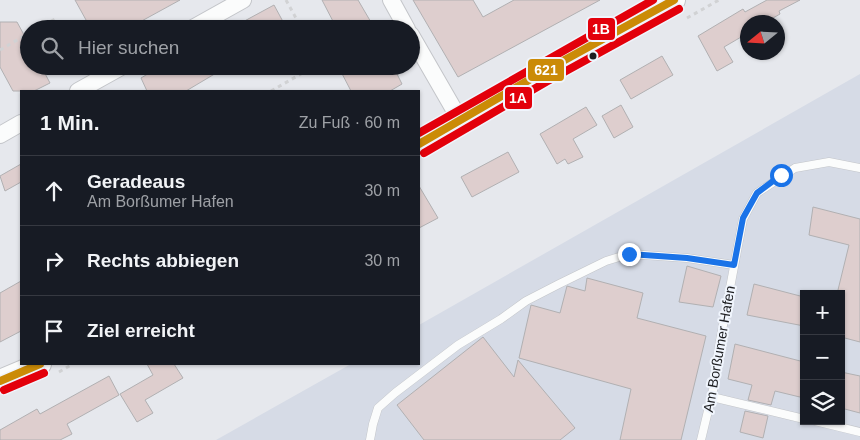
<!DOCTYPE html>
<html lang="de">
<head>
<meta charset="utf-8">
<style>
  :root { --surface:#171b24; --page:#20242c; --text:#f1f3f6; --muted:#9ea1a6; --line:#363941 }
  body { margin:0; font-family:Arial,sans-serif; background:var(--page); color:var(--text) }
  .controls { position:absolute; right:15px; bottom:15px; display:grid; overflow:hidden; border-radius:0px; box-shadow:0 1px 4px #0004 }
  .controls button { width:45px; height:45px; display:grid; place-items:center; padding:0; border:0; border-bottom:1px solid var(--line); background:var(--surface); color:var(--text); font:25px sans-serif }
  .compass { position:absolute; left:740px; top:15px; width:45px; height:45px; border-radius:50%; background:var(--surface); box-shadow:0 1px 4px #0004; rotate:252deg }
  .stop { position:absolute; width:15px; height:15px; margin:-11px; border:4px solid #1a73e8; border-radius:50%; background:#fff }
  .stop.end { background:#1a73e8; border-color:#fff; box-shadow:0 1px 5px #0008 }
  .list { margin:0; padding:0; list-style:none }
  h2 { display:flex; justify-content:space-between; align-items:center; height:65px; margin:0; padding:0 20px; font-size:21px }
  h2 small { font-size:16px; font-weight:400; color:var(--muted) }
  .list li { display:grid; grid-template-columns:32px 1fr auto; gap:15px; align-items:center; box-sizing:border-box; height:70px; padding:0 20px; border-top:1px solid var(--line) }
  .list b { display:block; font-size:19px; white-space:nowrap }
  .list p { margin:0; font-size:16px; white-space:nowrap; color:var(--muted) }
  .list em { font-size:16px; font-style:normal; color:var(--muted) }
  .icon { flex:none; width:28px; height:28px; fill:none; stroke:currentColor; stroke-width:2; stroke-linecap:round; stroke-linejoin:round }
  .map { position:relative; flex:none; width:860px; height:440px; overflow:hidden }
  .search { position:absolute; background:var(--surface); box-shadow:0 1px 4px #0004; left:20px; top:20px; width:400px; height:55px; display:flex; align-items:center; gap:12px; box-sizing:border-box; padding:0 18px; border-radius:28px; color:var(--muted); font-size:19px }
  .panel { position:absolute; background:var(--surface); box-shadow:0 1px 4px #0004; left:20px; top:90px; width:400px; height:275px; border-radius:0px }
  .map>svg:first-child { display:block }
  .built { fill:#d6dbe6; fill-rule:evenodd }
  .building { fill:#decece; stroke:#b1b0b2 }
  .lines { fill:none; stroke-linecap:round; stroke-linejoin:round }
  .service-casing { stroke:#c3c5c9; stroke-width:9 }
  .minor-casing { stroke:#c3c5c9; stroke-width:18 }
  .secondary-casing { stroke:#c3c5c9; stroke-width:24 }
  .path { stroke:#d1d2d4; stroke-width:3; stroke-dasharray:4 4; stroke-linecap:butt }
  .service { stroke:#fbfcfc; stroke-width:8 }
  .minor { stroke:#fbfcfc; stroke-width:16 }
  .secondary { stroke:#fbfcfc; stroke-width:22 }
  .bus-1-casing { stroke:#f0f5fd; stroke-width:11 }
  .bus-2-casing { stroke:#f0f5fd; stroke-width:11 }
  .bus-3-casing { stroke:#f0f5fd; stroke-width:11 }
  .bus-1 { stroke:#cb8b07; stroke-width:8 }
  .bus-2 { stroke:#e3000b; stroke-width:8 }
  .bus-3 { stroke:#e3000b; stroke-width:8 }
  .route { stroke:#1a73e8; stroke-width:6 }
  .bus-dot { fill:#1d1e21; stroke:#f0f5fd; stroke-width:2 }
  .labels { text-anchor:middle; stroke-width:4; stroke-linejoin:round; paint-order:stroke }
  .street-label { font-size:14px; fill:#1d1e21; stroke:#f0f5fd }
  .line-badge { stroke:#f0f5fd; stroke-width:2 }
  .badge-label { font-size:14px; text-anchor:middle; font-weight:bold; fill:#fff }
</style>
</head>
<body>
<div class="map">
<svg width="860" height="440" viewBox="0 0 860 440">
  <rect width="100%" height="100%" fill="#e6e8ed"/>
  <!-- built -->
  <path class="built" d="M860 74V440H216L351 364H419V325ZM804 294H841V421H804Z"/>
  <!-- building -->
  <path class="building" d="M75 0H180L138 23 141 29H91Z
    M322 0H358L375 29H337Z
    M413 0H473L483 17 514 0H600L458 77Z
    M767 0H800L779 11 780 14 766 22H748V33L724 47 733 62 717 71 698 36 743 9 745 12Z
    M274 5 287 29H230L250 18Z
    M0 22H17L29 44V66H41L50 83 34 91H13L0 67Z
    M662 56 673 75 631 99 620 80Z
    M161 66H228L186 91H147L141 78Z
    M338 66H393L402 84 390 91H351Z
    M621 105 633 127 614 138 602 116Z
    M586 107 597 125 573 139 583 157 568 164 565 159 557 164 540 134Z
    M508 152 519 172 472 197 461 177Z
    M21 164V182L5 191 0 176Z
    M419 186 438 218 419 228Z
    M813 207 860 219V342L841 337V294H837L849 245 809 235Z
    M687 266 721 276 713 307 679 302Z
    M587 278 643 293 637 318 706 336 681 440H620L631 389 519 358 531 305 560 313 567 286 585 291Z
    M21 281V331L0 342V293Z
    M754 284 804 297V326L747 315Z
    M483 337 514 377 518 360 575 428 560 440H424L397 405Z
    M735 344 804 362V398L775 391 771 405 748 400 752 385 728 379Z
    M147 364H174L183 378 145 400 153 413 137 422 120 394 153 375Z
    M841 372 860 376V413L841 408Z
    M109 376 119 395 67 424 72 434 60 440H0V430L37 409 40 414Z
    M745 411 768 416 763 438 740 432Z"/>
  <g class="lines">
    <!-- service casing -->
    <g class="service-casing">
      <path id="service" d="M712 397 804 419
        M815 421 860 432
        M370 440 373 424 378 408 395 393 458 345 501 319 526 301 559 284 606 261 629 254 687 258 734 265
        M701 440 713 390 720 341 743 219 757 193 795 168 829 162 860 168"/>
    </g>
    <!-- minor casing -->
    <g class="minor-casing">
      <path id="minor" d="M391 0 407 29
        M191 29 243 0
        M411 35 460 120
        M78 91 123 66
        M0 135 21 123"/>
    </g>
    <!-- secondary casing -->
    <g class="secondary-casing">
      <path id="secondary" d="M419 144 541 73 674 0
        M0 381 40 364"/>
    </g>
    <!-- path -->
    <path class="path" d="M286 0 302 29
      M687 18 719 0
      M37 29 55 19
      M0 50 29 33
      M271 91 315 66
      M59 372 73 364"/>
    <!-- service -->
    <use href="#service" class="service"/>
    <!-- minor -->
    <use href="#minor" class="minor"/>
    <!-- secondary -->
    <use href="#secondary" class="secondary"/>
    <!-- bus-1 casing -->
    <g class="bus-1-casing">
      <path id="bus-1" d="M419 144 541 73 674 0
        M0 381 40 364"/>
    </g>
    <!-- bus-2 casing -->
    <g class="bus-2-casing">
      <path id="bus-2" d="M424 153 546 82 679 9
        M4 390 44 373"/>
    </g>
    <!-- bus-3 casing -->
    <g class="bus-3-casing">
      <path id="bus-3" d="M419 133 653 0"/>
    </g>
    <!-- bus-1 -->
    <use href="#bus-1" class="bus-1"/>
    <!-- bus-2 -->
    <use href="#bus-2" class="bus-2"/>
    <!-- bus-3 -->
    <use href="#bus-3" class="bus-3"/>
  </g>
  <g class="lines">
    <!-- route -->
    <path class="route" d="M629 254 687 258 734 265 743 218 757 193 781 175"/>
  </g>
  <!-- markers -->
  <circle class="bus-dot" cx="593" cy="56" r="4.5"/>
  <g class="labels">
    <!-- street labels -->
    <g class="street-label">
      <text transform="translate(719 349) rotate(-80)" y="5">Am Borßumer Hafen</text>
    </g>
  </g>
  <g class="line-badge">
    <rect x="587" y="17" width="29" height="24" rx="5" fill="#e3000b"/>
    <rect x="527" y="58" width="38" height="24" rx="5" fill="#cb8b07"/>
    <rect x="504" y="86" width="29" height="24" rx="5" fill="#e3000b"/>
  </g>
  <g class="badge-label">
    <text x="601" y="34">1B</text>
    <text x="546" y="75">621</text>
    <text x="518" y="103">1A</text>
  </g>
</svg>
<div class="controls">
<button>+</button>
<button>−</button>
<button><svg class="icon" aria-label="layers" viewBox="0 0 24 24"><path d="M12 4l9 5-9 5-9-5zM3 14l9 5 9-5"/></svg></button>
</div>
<svg class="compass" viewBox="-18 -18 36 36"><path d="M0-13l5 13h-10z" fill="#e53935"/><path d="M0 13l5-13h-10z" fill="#9ea1a6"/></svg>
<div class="stop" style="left:781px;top:175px"></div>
<div class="stop end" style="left:629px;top:254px"></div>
<div class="search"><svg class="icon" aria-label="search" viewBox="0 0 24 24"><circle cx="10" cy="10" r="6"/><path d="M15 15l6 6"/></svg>Hier suchen</div>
<section class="panel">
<h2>1 Min.<small>Zu Fuß · 60 m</small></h2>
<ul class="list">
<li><svg class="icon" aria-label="ahead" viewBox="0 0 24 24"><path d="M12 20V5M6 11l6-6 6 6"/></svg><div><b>Geradeaus</b><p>Am Borßumer Hafen</p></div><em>30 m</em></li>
<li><svg class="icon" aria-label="right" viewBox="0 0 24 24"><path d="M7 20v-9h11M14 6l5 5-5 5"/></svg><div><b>Rechts abbiegen</b></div><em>30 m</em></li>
<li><svg class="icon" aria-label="arrive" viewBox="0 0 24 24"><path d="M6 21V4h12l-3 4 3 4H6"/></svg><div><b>Ziel erreicht</b></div></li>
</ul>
</section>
</div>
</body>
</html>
